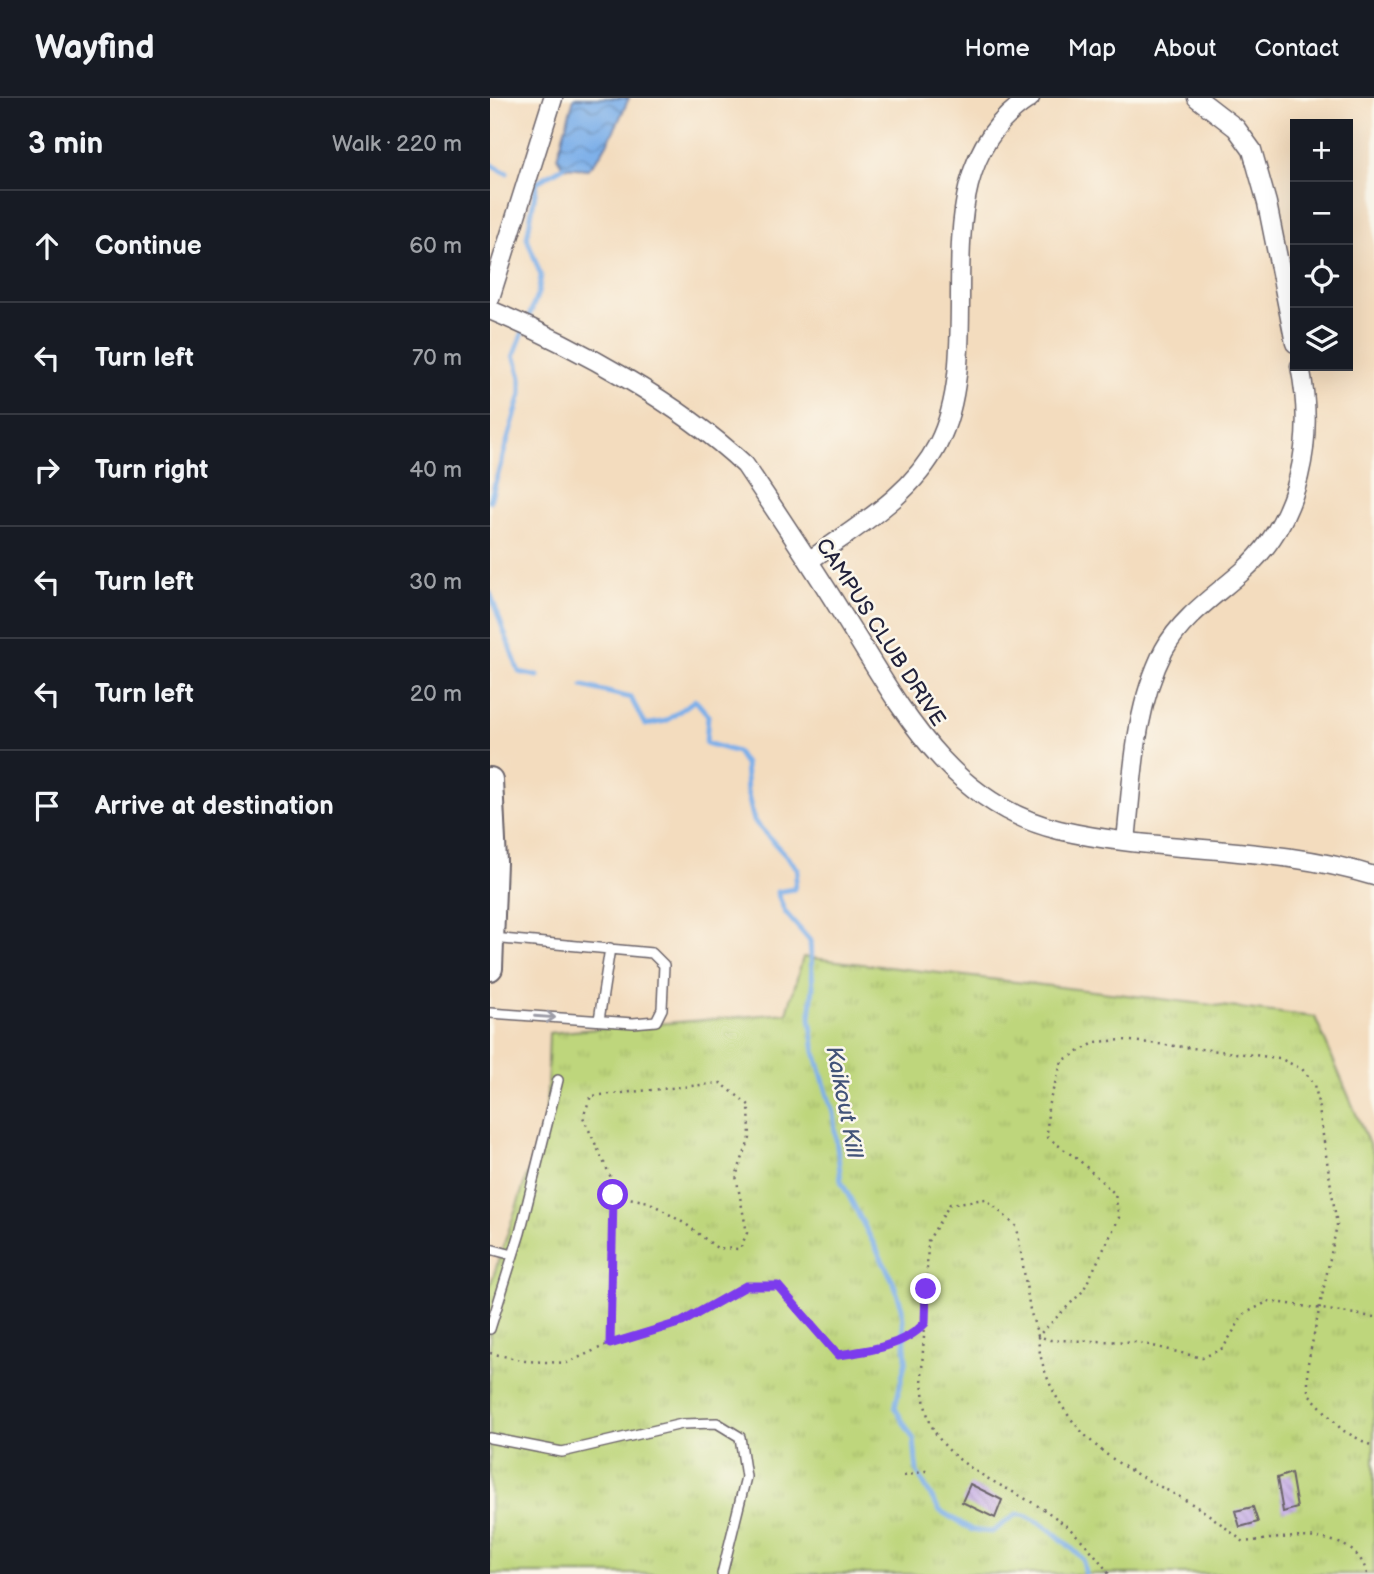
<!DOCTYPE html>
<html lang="en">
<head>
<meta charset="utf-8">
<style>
  :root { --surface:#171b24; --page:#20242c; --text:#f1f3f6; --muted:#9ea1a6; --line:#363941 }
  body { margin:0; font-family:"Balsamiq Sans",sans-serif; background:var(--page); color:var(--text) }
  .controls { position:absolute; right:21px; top:21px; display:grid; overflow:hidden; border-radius:0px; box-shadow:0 7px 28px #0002 }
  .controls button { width:63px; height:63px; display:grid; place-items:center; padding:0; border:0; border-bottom:2px solid var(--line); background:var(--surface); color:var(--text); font:35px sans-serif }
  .stop { position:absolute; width:21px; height:21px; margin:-16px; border:5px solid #7c3aed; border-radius:50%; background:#fff }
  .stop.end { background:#7c3aed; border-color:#fff; box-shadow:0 2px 7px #0008 }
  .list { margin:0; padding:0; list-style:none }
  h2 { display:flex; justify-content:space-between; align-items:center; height:91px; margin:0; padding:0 28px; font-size:30px }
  h2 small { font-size:23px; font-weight:400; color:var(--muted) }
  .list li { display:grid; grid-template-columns:46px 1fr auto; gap:21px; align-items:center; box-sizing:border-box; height:112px; padding:0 28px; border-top:2px solid var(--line) }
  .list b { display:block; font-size:26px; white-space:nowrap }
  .list em { font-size:23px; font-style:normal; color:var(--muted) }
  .icon { flex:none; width:38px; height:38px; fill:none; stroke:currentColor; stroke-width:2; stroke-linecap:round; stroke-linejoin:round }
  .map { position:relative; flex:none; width:884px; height:1476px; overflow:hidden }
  header { display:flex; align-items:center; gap:42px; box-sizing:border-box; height:98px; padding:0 35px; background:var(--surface); border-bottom:2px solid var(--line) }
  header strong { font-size:33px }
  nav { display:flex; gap:38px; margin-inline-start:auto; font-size:24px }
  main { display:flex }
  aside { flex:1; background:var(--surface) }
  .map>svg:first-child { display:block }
  .grass { fill:url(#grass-tufts); stroke:#707c5b; stroke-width:2 }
  .water { fill:url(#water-waves); stroke:#4f6892; stroke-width:2 }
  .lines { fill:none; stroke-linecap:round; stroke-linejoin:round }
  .stream { stroke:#7cafe9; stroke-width:5 }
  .building { fill:url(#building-back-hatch) }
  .lane-casing { stroke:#6b6369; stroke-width:12 }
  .street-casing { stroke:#6b6369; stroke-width:21 }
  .secondary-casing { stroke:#6b6369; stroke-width:28 }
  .path { stroke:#6b6369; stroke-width:2.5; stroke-dasharray:2 5; stroke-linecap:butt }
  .lane { stroke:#fff; stroke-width:9 }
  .street { stroke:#fff; stroke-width:18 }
  .secondary { stroke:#fff; stroke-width:24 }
  .oneway { stroke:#9c9ca7 }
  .route { stroke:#7c3aed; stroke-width:9 }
  .labels { text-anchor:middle; stroke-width:5; stroke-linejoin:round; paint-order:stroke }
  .street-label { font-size:21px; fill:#22223b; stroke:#fbf7ec }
  .water-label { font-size:23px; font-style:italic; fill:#425378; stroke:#fbf7ec }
</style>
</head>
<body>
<header>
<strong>Wayfind</strong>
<nav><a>Home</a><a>Map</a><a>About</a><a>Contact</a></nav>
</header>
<main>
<aside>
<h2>3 min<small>Walk · 220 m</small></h2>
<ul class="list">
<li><svg class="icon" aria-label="ahead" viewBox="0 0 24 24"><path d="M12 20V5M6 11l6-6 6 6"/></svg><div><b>Continue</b></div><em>60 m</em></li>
<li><svg class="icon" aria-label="left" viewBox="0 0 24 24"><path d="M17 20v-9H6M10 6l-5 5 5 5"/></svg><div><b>Turn left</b></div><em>70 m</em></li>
<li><svg class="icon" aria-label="right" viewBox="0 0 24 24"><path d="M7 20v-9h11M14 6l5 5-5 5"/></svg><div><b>Turn right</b></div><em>40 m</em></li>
<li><svg class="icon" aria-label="left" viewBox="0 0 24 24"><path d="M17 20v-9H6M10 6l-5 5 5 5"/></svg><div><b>Turn left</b></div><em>30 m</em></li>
<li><svg class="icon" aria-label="left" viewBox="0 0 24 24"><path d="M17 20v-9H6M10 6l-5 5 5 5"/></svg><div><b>Turn left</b></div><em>20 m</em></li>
<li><svg class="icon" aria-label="arrive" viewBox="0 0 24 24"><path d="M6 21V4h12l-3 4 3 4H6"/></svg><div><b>Arrive at destination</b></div></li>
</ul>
</aside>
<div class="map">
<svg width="884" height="1476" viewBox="0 0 884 1476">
  <defs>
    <pattern id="grass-tufts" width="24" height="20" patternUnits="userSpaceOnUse" patternTransform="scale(1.75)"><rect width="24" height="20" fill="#bed67b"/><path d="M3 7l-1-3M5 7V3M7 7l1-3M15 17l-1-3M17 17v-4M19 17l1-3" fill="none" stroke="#a3b76b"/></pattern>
    <pattern id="water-waves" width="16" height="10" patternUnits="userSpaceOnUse" patternTransform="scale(1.75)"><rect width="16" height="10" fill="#7cafe9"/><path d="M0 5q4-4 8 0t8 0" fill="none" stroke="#658ebe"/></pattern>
    <pattern id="building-back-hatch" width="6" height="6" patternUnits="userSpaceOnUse" patternTransform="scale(1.75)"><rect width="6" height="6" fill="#c1a7e6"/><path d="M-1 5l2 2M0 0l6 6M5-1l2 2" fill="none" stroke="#9c88bc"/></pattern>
  </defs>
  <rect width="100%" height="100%" fill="#fbf7ec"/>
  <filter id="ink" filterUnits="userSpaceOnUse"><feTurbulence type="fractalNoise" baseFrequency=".0143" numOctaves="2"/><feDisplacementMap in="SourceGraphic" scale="14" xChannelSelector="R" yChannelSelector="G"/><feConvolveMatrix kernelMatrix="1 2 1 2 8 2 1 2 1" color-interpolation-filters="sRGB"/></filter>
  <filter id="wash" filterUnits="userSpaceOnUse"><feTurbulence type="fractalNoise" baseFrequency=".00686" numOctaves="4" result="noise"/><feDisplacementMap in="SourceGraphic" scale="28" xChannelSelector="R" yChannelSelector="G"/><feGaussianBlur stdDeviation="1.57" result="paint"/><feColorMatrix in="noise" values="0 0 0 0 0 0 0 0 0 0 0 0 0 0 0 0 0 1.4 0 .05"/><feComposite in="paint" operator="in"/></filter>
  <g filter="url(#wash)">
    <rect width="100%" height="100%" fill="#f3dcbe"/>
    <!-- grass -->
    <path class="grass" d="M313 859 825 919 884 1058V1476H0V1188L56 1021 59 935 297 915Z"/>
    <!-- water -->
    <path class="water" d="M84 0H139C130 20 114 58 98 71L73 69 67 59Z"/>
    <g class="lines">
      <!-- stream -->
      <path class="stream" d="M0 66 17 75
        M0 403 31 296V279L24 257 48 195 51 178 37 140 47 84 73 69
        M0 495 29 574 48 578
        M93 588 141 600 155 627 176 623 205 602 218 617 216 645 247 654 255 666 257 693 264 723 308 771 304 791 287 794 295 814 320 843 323 889 320 920 325 954 343 1015 351 1083 403 1183 412 1210 416 1261 405 1310 424 1342 427 1374 449 1412 482 1432 502 1434 527 1416C553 1420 574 1444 593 1461L595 1476"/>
    </g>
    <g id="blocks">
      <!-- building -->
      <path class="building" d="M801 1375 807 1410 793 1414 787 1380Z
        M480 1386 512 1402 505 1420 472 1404Z
        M763 1409 768 1424 750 1429 745 1413Z"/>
    </g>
  </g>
  <g filter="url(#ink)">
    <use href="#blocks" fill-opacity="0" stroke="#6b6369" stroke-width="2"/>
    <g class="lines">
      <!-- lane casing -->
      <g class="lane-casing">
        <path id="lane" d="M0 915 143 925 166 923 172 911 174 867 162 855 3 840
          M109 922 120 850
          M0 1151 23 1157
          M0 1231 30 1135 68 982
          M0 1340 72 1354 192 1326 227 1325 250 1339 256 1379 232 1476"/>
      </g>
      <!-- street casing -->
      <g class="street-casing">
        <path id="street" d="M707 0 746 30 762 52 777 105 805 245
          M0 200 63 0
          M0 212C86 248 188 304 255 367 288 416 320 464 351 514 408 604 456 705 569 732 672 756 782 746 884 778
          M319 463C365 429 421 399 448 346 502 240 423 74 540 0
          M636 743C643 678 644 611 674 552 692 519 726 497 753 473 811 421 825 341 810 268"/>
      </g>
      <!-- secondary casing -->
      <g class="secondary-casing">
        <path id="secondary" d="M0 682 4 764 0 870"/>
      </g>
      <!-- path -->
      <path class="path" d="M435 1225C433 1256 428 1290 439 1321 456 1370 520 1388 559 1415 584 1432 602 1451 619 1476
        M120 1246 123 1193 122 1082 93 1019 101 998 231 985 259 1007 260 1040 246 1078 257 1135 250 1151 227 1150 197 1127 159 1104 123 1097
        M0 1255 35 1263 77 1265 114 1248 193 1224 256 1188H288L348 1257 379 1253 423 1237 435 1225 438 1143 460 1106 496 1101 527 1129 540 1212 548 1238 560 1242 647 1244 712 1260 733 1250 754 1216 779 1203 884 1219
        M414 1378 440 1372
        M877 1476C864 1426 792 1440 754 1444 739 1433 724 1419 707 1409 680 1392 649 1380 623 1361 584 1334 550 1286 548 1238L593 1193 629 1120 625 1096 590 1063 557 1039 558 1008 572 963 606 944 633 942 789 960 812 971 825 986 847 1127 818 1265V1295L852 1332 884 1349"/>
      <!-- lane -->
      <use href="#lane" class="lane"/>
      <!-- street -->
      <use href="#street" class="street"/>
      <!-- secondary -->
      <use href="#secondary" class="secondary"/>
    </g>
    <!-- one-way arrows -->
    <defs><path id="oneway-shaft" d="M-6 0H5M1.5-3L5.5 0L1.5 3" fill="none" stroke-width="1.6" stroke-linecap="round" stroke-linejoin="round" transform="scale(1.75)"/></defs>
    <use class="oneway" href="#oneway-shaft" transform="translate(55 919) rotate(4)"/>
  </g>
  <g class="lines" filter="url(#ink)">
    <!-- route -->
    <path class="route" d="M123 1097 120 1246 192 1224 256 1188H288L348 1257C378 1253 414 1248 435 1225L436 1191"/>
  </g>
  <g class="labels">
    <!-- street labels -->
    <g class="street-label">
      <text transform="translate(391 534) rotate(57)" y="7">CAMPUS CLUB DRIVE</text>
    </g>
    <!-- water labels -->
    <g class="water-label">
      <text transform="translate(355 1004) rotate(79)" y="8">Kaikout Kill</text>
    </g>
  </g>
</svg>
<div class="controls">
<button>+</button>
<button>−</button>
<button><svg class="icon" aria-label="locate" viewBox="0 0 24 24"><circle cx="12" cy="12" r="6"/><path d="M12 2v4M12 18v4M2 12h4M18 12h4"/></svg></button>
<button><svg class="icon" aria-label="layers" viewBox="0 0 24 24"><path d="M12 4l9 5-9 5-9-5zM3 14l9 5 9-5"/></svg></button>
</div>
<div class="stop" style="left:123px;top:1097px"></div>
<div class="stop end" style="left:436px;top:1191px"></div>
</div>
</main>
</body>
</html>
